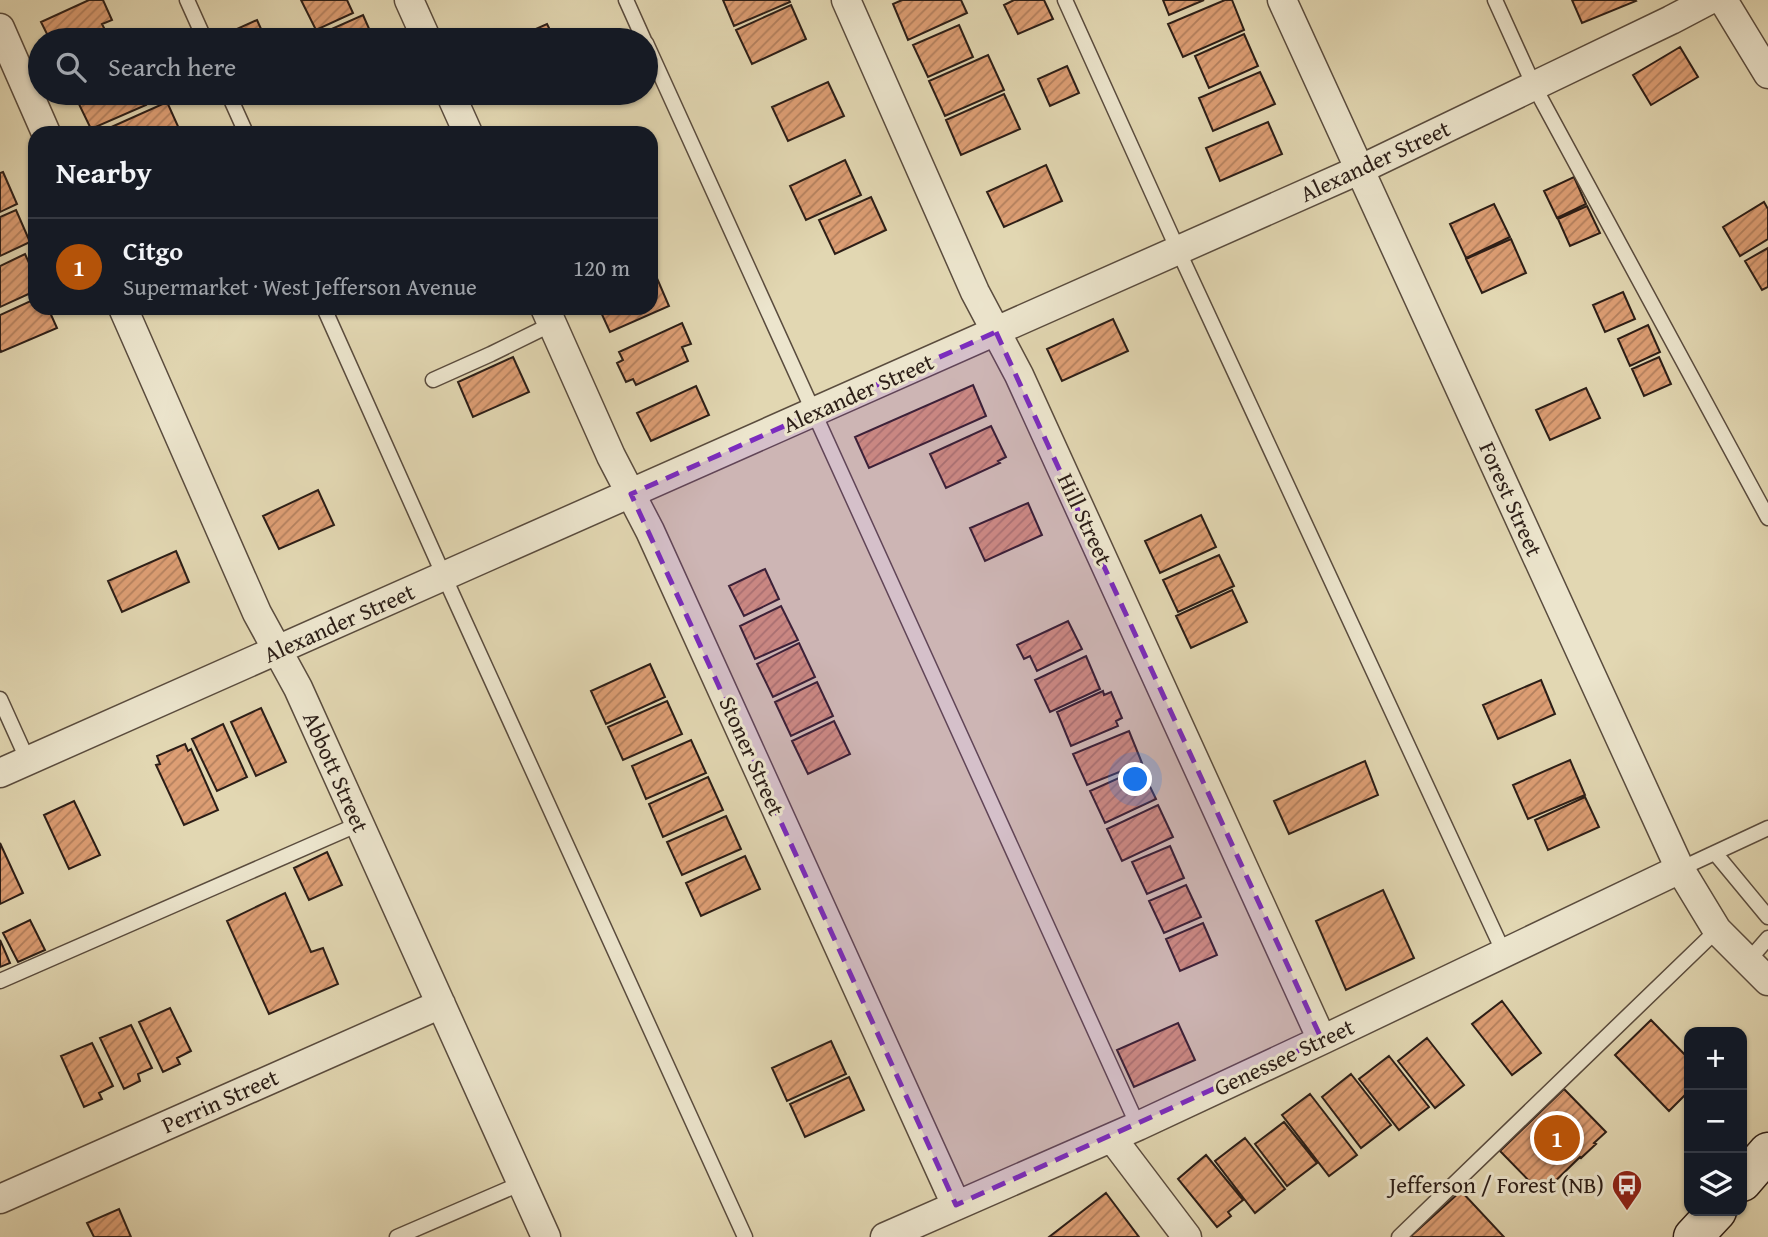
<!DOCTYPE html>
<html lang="en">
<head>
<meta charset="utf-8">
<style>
  :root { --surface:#171b24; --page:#242831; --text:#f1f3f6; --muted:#9ea1a6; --line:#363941; --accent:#b45309 }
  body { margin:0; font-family:"Gentium Book Plus",serif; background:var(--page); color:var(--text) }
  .controls { position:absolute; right:21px; bottom:21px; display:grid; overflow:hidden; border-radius:14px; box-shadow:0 2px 5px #0004 }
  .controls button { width:63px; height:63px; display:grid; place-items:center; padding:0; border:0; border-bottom:2px solid var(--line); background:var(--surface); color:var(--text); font:35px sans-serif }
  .you { position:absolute; left:1136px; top:780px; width:24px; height:24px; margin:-18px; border:5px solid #fff; border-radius:50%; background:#1a73e8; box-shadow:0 0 0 10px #1a73e833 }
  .badge { display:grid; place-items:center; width:46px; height:46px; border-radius:50%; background:var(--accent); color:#fff; font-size:23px; font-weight:700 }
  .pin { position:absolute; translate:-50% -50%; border:4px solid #fff; box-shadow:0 2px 7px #0006 }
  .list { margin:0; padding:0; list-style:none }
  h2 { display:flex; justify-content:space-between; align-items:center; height:91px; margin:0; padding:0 28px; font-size:30px }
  h2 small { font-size:23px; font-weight:400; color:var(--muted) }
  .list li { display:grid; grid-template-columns:46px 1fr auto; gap:21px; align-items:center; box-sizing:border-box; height:98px; padding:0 28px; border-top:2px solid var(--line) }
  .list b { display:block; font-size:26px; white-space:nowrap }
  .list p { margin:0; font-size:23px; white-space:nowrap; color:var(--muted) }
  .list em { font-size:23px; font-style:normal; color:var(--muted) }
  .icon { flex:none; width:38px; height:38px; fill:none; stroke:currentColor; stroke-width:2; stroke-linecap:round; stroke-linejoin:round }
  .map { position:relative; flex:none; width:1768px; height:1237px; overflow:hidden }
  .search { position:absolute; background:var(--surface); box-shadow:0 2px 5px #0004; left:28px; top:28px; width:630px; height:77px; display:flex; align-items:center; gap:18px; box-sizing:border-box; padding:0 24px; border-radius:38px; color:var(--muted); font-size:26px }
  .panel { position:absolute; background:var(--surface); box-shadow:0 2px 5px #0004; left:28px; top:126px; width:630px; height:189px; border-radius:21px }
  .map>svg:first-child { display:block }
  .building { fill:url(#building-hatch); stroke:#2c1e17; stroke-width:2 }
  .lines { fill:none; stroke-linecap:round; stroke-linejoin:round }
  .lane-casing { stroke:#5a4c3e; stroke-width:17 }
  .street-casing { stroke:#5a4c3e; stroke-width:31 }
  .secondary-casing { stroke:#2c1e17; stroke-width:41 }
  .lane { stroke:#ece5cd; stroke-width:14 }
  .street { stroke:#ece5cd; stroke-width:28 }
  .secondary { stroke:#ece5cd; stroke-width:38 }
  .marked { fill:#7b2cbf; fill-opacity:0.2; stroke:#7b2cbf; stroke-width:5; stroke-dasharray:14 9; stroke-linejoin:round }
  .labels { text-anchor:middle; stroke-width:6; stroke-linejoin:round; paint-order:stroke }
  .street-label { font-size:23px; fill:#2c1e17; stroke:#ece5cd }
  .poi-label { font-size:23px; fill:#2c1e17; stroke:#ece5cd; text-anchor:end }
</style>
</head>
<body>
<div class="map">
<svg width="1768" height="1237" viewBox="0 0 1768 1237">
  <defs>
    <pattern id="building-hatch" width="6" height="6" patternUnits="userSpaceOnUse" patternTransform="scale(1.75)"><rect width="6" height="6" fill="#dd9e74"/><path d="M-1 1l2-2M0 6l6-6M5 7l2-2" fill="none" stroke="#b3805e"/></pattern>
  </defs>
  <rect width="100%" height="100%" fill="#e2d7b2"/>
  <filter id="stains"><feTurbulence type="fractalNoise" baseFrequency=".00286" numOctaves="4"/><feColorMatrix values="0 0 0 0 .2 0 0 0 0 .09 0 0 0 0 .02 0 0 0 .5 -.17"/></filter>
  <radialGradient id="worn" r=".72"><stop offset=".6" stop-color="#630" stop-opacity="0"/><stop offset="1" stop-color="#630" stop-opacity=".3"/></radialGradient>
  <!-- building -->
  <path class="building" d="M89 0H103L112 20 102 24 106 32 88 40H50L41 22Z
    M301 0H347L353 13 316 30Z
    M723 0H789L790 2 734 26Z
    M902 0H961L967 13 908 40 893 4Z
    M1014 0H1044L1053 19 1018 34 1004 5Z
    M1163 0H1204L1169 15Z
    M1225 0H1232L1244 30 1183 57 1168 24Z
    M1572 0H1635L1636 1 1582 23Z
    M791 5 806 39 752 64 736 30Z
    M363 15 374 40H307Z
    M257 20 266 40H231L228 33Z
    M547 24 555 40H511Z
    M959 25 973 57 928 77 913 45Z
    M1244 34 1258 66 1209 88 1195 56Z
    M1680 47 1698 77 1651 105 1633 75Z
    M988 55 1004 90 945 116 929 81Z
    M1067 66 1079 93 1050 106 1038 79Z
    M1260 72 1275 104 1213 131 1199 98Z
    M828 82 844 116 788 141 772 107Z
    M88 93H141L146 105 91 129 76 98Z
    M1004 94 1020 129 961 155 946 120Z
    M167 102 181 133H98Z
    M1268 122 1282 154 1220 181 1206 148Z
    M845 160 861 195 806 220 790 186Z
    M1046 165 1062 201 1004 227 987 192Z
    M3 172 17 204 0 212V173Z
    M1574 177 1586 204 1557 218 1544 191Z
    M871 197 886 230 835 254 819 220Z
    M1764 202 1768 209V239L1740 256 1723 227Z
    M1494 204 1510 237 1466 258 1450 224Z
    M1587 206 1600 233 1570 246 1558 219Z
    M16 210 30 242 0 256V217Z
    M1511 239 1526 273 1482 293 1466 259Z
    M1768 248V287L1762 290 1745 261Z
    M25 254 35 276V291L0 307V266Z
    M656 276 669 306 610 332 599 308H651V279Z
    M1623 292 1635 319 1605 332 1593 305Z
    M35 299V308H48L57 328 1 352 0 349V315Z
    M1113 319 1128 351 1062 381 1047 349Z
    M682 323 691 344 682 347 688 361 636 385 633 379 626 382 617 363 623 360 619 352Z
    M1648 325 1660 352 1630 366 1618 339Z
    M513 357 529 392 473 417 458 382Z
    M1659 357 1671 384 1644 396 1632 369Z
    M973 385 986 416 869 468 855 437Z
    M696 386 709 415 651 441 637 413Z
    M1586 388 1600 418 1550 440 1536 410Z
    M991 426 1006 457 998 461 1000 463 946 488 930 454Z
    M318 490 334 525 279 549 263 516Z
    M1028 503 1042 535 985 561 970 528Z
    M1201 515 1216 547 1160 573 1145 541Z
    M176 551 189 582 122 612 108 581Z
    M1219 555 1234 586 1178 612 1163 580Z
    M765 569 779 599 744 616 729 586Z
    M1232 590 1247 622 1191 648 1176 616Z
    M781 606 798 640 755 659 740 626Z
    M1068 621 1082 649 1037 671 1030 656 1024 659 1017 645Z
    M799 643 815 677 773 697 757 664Z
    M1086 656 1100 689 1050 712 1035 680Z
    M650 664 665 697 606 724 591 691Z
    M1541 680 1555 714 1498 739 1483 705Z
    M817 682 833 716 791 736 775 702Z
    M1103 691 1104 695 1111 692 1122 718 1116 721 1118 726 1071 746 1057 712Z
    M667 701 682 734 623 760 608 727Z
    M261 708 286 762 256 776 231 722Z
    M834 721 850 754 808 774 792 741Z
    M223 724 247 777 217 791 192 739Z
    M1129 731 1142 763 1087 785 1073 754Z
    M691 740 706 773 646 799 632 766Z
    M185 744 188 751 191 749 218 810 184 825 156 765 160 764 157 756Z
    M1570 760 1585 795 1528 819 1513 785Z
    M1365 761 1378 795 1289 834 1274 801Z
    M1141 768 1156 799 1105 823 1090 791Z
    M708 777 723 810 663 837 649 804Z
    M1585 797 1599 827 1548 850 1535 820Z
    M74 801 100 855 69 869 44 815Z
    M1158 805 1173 837 1122 861 1107 829Z
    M726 816 741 849 682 875 667 842Z
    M0 843 23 893 0 904Z
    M1170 846 1184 878 1147 894 1132 862Z
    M327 852 342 885 309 900 294 868Z
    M745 856 760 889 701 916 686 883Z
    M1186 885 1201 917 1164 933 1149 901Z
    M1383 890 1414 958 1346 990 1316 921Z
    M285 893 311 952 323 948 338 984 269 1014 227 921Z
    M30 920 45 950 18 962 3 933Z
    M1203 923 1217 955 1180 971 1166 939Z
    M0 940 10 963 0 967Z
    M1502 1001 1541 1053 1512 1075 1472 1024Z
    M170 1008 191 1051 177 1058 180 1064 163 1072 139 1022Z
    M1651 1020 1689 1059V1091L1669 1111 1615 1055Z
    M1178 1023 1195 1060 1134 1087 1117 1050Z
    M131 1025 152 1068 138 1074 140 1081 124 1089 100 1038Z
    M1427 1038 1464 1085 1435 1108 1398 1061Z
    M831 1041 846 1074 787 1101 772 1068Z
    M92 1043 113 1086 99 1093 102 1099 84 1107 61 1056Z
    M1389 1056 1429 1107 1399 1130 1359 1079Z
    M1351 1074 1391 1125 1361 1148 1322 1097Z
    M849 1077 864 1110 805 1137 790 1104Z
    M1564 1089 1606 1132 1594 1143 1596 1144 1581 1158 1580 1157 1542 1194 1500 1151Z
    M1310 1094 1357 1155 1329 1176 1282 1115Z
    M1284 1122 1317 1163 1287 1186 1255 1144Z
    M1245 1138 1285 1189 1255 1213 1215 1161Z
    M1206 1155 1243 1200 1228 1212 1231 1216 1217 1227 1178 1179Z
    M1461 1191 1504 1237H1410Z
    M1106 1193 1139 1237H1049Z
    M119 1209 131 1237H94L87 1223Z"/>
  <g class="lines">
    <!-- lane casing -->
    <g class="lane-casing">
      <path id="lane" d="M187 0 205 40
        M626 0 644 40
        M1065 0 1178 250 1504 953
        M1495 0 1534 86 1768 518
        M646 43 1138 1126
        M228 93 246 133
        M324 308 444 576 745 1237
        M433 380 491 354 552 324
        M0 699 28 761
        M1715 853 1768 917
        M1680 869 1768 828
        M1748 961 1768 938
        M0 981 359 824
        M397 1237 522 1183
        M1399 1237 1717 930"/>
    </g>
    <!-- street casing -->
    <g class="street-casing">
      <path id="street" d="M409 0 427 40
        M846 0 975 292 1019 375 1322 1040
        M1282 0 1680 869 1717 930 1768 981
        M1723 0 1768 74
        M0 28 46 133
        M450 93 468 133
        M123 308 257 613 298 688 546 1237
        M545 308 611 456 650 531 956 1205
        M0 773 1361 169 1671 20 1709 0
        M1112 1138 1187 1237
        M0 1199 441 1004
        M885 1237 1138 1126 1322 1040 1680 869"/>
    </g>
    <!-- secondary casing -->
    <g class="secondary-casing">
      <path id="secondary" d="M1742 1182 1768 1152
        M1693 1237 1717 1211"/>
    </g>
    <!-- lane -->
    <use href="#lane" class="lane"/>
    <!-- street -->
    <use href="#street" class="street"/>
    <!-- secondary -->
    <use href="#secondary" class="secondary"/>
  </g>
  <!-- marked area -->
  <path class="marked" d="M996 332 1322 1040 956 1205 631 494Z"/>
  <!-- icons -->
  <defs>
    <g id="bus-pin" transform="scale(1.575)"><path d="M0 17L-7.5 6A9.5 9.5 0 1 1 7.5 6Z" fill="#8f2418" stroke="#ece5cd"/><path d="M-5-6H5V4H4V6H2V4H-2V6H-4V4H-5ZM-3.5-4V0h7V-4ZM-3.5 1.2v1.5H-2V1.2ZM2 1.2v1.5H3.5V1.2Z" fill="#fff"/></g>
  </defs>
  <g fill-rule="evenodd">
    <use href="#bus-pin" x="1627" y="1185"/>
  </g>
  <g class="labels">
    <!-- street labels -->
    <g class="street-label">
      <text transform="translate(1375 161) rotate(-25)" y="8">Alexander Street</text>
      <text transform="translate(858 393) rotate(-24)" y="8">Alexander Street</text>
      <text transform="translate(1511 499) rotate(66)" y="8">Forest Street</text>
      <text transform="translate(1085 519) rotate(65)" y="8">Hill Street</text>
      <text transform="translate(339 623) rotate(-24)" y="8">Alexander Street</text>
      <text transform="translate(752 756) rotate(66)" y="8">Stoner Street</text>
      <text transform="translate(336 772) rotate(66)" y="8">Abbott Street</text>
      <text transform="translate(1284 1057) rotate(-25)" y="8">Genessee Street</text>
      <text transform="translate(220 1101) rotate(-24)" y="8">Perrin Street</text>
    </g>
    <!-- poi labels -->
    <g class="poi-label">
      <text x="1604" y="1193">Jefferson / Forest (NB)</text>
    </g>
  </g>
  <rect width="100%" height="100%" filter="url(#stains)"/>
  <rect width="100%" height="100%" fill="url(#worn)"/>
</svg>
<div class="controls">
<button>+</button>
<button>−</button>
<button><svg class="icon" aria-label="layers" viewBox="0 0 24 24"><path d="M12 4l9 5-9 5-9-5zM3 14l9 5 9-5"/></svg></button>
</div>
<div class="you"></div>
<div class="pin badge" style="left:1557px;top:1138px">1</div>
<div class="search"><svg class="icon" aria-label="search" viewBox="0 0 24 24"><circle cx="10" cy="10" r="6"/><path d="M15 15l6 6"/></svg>Search here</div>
<section class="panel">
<h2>Nearby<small></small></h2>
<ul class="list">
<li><span class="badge">1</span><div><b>Citgo</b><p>Supermarket · West Jefferson Avenue</p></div><em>120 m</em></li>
</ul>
</section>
</div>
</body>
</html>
